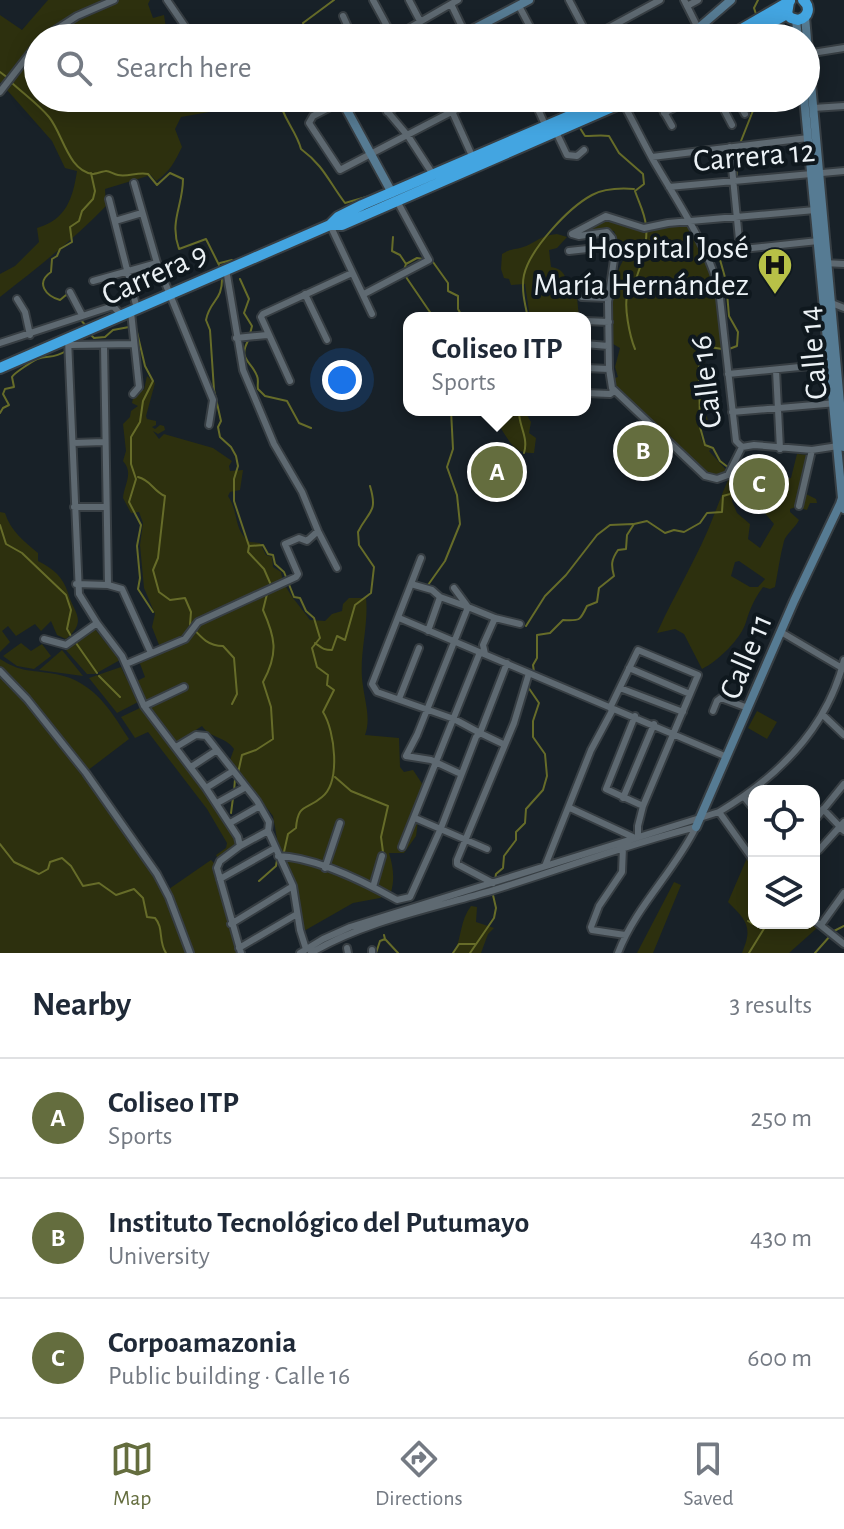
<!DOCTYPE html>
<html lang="en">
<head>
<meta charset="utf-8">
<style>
  :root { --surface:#fff; --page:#f6f6f7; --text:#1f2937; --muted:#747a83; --line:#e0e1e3; --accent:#646d3e }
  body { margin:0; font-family:"Alegreya Sans",sans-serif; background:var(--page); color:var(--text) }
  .controls { position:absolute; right:24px; bottom:24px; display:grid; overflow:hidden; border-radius:16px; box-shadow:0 4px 20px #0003 }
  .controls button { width:72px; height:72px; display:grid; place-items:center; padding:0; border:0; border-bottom:2px solid var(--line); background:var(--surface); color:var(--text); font:40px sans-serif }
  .you { position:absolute; left:342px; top:380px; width:28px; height:28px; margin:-20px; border:6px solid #fff; border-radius:50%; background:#1a73e8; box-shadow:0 0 0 12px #1a73e833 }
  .badge { display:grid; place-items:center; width:52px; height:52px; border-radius:50%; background:var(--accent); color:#fff; font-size:26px; font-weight:700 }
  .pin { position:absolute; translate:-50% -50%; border:4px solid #fff; box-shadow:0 2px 8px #0006 }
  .popup { position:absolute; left:403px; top:312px; width:188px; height:104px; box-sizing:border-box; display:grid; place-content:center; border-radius:16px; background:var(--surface); filter:drop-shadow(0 2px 6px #0005); font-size:26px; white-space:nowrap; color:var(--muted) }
  .popup b { font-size:30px; color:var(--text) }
  .popup::after { content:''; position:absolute; left:50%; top:100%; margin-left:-16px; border:16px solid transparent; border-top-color:var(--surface) }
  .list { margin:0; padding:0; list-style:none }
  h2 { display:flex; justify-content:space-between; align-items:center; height:104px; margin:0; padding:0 32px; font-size:34px }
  h2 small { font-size:26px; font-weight:400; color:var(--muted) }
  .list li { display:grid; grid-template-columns:52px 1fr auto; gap:24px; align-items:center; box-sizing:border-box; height:120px; padding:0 32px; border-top:2px solid var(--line) }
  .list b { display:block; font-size:30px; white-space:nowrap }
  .list p { margin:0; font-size:26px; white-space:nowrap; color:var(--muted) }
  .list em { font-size:26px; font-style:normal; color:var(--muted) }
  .icon { flex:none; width:44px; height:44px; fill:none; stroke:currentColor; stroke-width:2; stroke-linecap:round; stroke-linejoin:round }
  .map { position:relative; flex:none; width:844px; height:953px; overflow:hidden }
  .search { position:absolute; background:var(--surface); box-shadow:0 4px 20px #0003; left:24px; right:24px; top:24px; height:88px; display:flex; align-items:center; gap:20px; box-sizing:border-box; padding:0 28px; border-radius:44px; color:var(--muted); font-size:30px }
  .sheet { height:464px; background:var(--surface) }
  nav { display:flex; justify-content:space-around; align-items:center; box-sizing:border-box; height:112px; border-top:2px solid var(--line); background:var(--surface); font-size:22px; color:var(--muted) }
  nav a { display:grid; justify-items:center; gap:4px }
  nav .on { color:var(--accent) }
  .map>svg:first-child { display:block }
  .green { fill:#2d300e; fill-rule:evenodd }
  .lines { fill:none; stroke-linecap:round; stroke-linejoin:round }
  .stream { stroke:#666c29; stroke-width:2 }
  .street-casing { stroke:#373e43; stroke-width:10 }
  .secondary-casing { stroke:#373e43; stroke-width:12 }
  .highway-casing { stroke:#373e43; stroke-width:14 }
  .street { stroke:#5e6971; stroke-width:6 }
  .secondary { stroke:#567b93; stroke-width:8 }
  .highway { stroke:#43a5e1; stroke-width:10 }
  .labels { text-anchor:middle; stroke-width:8; stroke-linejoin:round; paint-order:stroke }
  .street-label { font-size:32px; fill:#ebf1f5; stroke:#0f181e }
  .poi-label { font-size:32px; fill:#ebf1f5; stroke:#0f181e; text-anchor:end }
</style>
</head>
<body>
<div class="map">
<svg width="844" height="953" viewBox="0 0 844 953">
  <rect width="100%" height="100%" fill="#182128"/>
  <!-- green -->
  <path class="green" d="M48 0H150L148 4 153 18 164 15 166 28H173L181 23 191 38H38V98H202L209 112 181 117 175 129 182 147C175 161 170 172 156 181L151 175 105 189 106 206C74 239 37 268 0 297V274L15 266 39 242 37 228C66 220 73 198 77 171L65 168 52 141 0 82V15L22 30Z
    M606 217 638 228 688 223 717 288 723 349 706 350 705 364 708 374 705 375 704 383 709 388 712 407 706 412 708 421 718 424 719 427 700 428C701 438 701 445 711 449L709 451 728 472 720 476 704 471 616 391 612 379 618 377 615 367 620 348 613 344C612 316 609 283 624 259L622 241 617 239 614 231 599 230 577 236 591 224Z
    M557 234 567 237 557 248 549 250 551 267C564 269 567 277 567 289L573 290 577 297 579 318H530L525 284 511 285 509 279 504 278 501 269 502 254C510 249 512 250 520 248 534 245 537 236 557 234Z
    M147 376 155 383 146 416 147 419 156 421V425L152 427 155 429 160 425 164 426 165 430 158 434 153 431 159 439 164 434 213 448 232 461 229 466 230 471 243 470 240 490 230 492 228 496C239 512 233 530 250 542L260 543 266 555 272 557 273 567 281 572C284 591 299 604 310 620L325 621 332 614 342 611 343 604 349 598H366C369 627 358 657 363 686 365 702 371 719 365 735L399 738 400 767 404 772 413 770 423 785 416 836 404 853H389C393 866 395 879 391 892L380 898 353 903 304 931 297 889 290 868 279 850 273 816 230 760 234 749C225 736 211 739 202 726L177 742 148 704 137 681 145 677 139 661 161 650 152 627 155 614 144 588 140 545 143 523 139 512 131 513 123 498C124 485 134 473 123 461L126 451 123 424 130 417 131 411 138 406 132 403 133 398 138 395 140 388 144 390Z
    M493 410H524L531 422 529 433 536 438 534 453C514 454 510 442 500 427 495 420 492 419 493 410Z
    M797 454 808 455 802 492 816 499 817 503H810L807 510 796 507 790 509V512L799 520C795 528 786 534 784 541 780 556 778 571 775 587L770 589 763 587C754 599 750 609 746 622 741 639 718 661 702 669L684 634 675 629 657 633C675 593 699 555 714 515 722 495 728 477 739 459L746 461 732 501 737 513 750 524 748 539 760 548 774 524 764 512 766 507H772L771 497 779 493 782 480 791 478ZM739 561 765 579 758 587H750L731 576 735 562Z
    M503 456 511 459 515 465 514 474 499 486 488 487 478 470 493 458Z
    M0 512 5 513C11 532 25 542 38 553V561C54 569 63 577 68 593 74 614 88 620 66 639L57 635 51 621 41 631 35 624 16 636 8 626 2 631 10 642 0 652Z
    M94 628 120 660 95 674H87L65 649Z
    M21 643 31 651 42 644 51 656 34 669 17 666 3 656Z
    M62 650 83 676 39 670Z
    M0 659C19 671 27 670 49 673 91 678 108 706 129 739L83 774 152 873 169 889 211 860 214 863 236 953H0Z
    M121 667 138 702 117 713 89 678Z
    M142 707C175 750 218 794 238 845L234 851 218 859 216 855 226 848 227 843 207 809 148 732 135 738 121 717Z
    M757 711 777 722 767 739 748 728Z
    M747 858 754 870V923H810L817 928 789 953H742C753 927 747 921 728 902Z
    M674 882 681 885 653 953H637Z
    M471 906 477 907 476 922 494 928 488 934 481 953H454C462 937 460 920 471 906Z"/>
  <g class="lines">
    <!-- stream -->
    <path class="stream" d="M756 14 754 8 758 0
      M764 33 766 38
      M308 38 303 23 334 0
      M0 72 8 78
      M12 83C24 94 39 105 49 117 63 134 68 171 93 174 94 174 105 171 106 171 110 171 113 174 118 175 128 177 137 172 148 174L157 185 170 173 183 179C183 206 169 221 179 249L206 239 221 269
      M279 98C282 118 296 130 301 149 324 166 329 182 345 203L373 195
      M580 128 585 136C594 136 601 135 609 136L619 153 643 174 644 184 635 191C639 203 645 213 646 226 648 240 642 263 637 276 635 283 630 287 628 293 623 305 630 337 635 349
      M741 141 758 98
      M735 150 737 176
      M393 237 392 251 400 255 406 264 404 270
      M719 256 726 281 729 316 738 332 737 346 729 349
      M433 262 448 283V291L458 296V309L463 318
      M220 263 232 260
      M406 264 417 258 423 259
      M222 276C223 302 210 299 206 320L210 330 214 390 221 421 218 427 220 437 231 447 236 456 238 466 234 479V501L249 546 263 545 268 554 273 555 275 564 284 572 294 597 300 598 306 611 314 618 320 638 312 648 317 667 328 675 327 685 334 690 323 712C335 731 341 782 322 797 306 811 298 803 296 828L288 834 284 852
      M406 277 434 318
      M240 279 249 299 244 313 252 326 250 334
      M70 296 66 295 60 300C46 296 35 283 51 272L52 259 57 256 60 249 72 242 70 227 79 221 82 211 93 199 95 191 91 173
      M79 318 87 327
      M528 318C525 305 521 288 524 275 530 249 568 208 592 195 605 188 620 188 634 189
      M136 328 145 366 153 381 143 401 140 422 131 437V464L136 479 129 502 141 525 137 546 140 578 138 589 153 612
      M89 333 94 338 105 337 113 330 129 327
      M249 339C237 360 251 360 257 376 259 380 257 385 258 389L265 396 287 401 299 423 311 428
      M74 342 90 335
      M722 349 710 347 702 355 699 367 700 427 705 445 713 448 720 461 729 468
      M519 410C518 425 529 437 524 453
      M0 413 3 408 9 405 3 394 5 389 14 387 12 377C14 373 33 361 37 359 49 355 53 359 66 351
      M138 477C151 480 153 491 165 496L158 558 153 570 159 592 170 600 185 598 191 612 190 625C200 636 207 646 223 646L234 658 237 694 232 704
      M0 525 6 544 22 553 66 595 71 610 67 629 72 638
      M249 546 248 552 264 569 271 585
      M428 585 445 561 460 524 457 495 447 467 453 449 451 410
      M526 626 545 596 566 575 597 535 610 525 633 524
      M76 643 97 673
      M315 643C322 648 323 650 332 650L337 636 345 640 355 605 371 593 374 567 359 545 358 532C369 510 378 513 370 486
      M534 672 533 665 537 658V635L550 633 563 620C580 621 580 621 587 606L597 602 599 588 614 576C611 565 611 560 618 550L626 549 627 535 634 524 647 521 665 533 674 530 684 532 700 523 707 513 722 512 723 496 730 494 735 487 731 481 733 472
      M99 676 120 697
      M238 773 242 755 256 750 273 739 271 707 263 682C279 653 275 637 263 610L267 594
      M335 777 351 791 388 806 381 837 383 852
      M234 792 235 779
      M231 813 233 798
      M0 844 14 862 39 874 48 869 50 862 62 858 71 866 83 886 99 883 116 895 134 889 143 898 147 917 155 918C164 928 158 941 166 953
      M495 880 496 874 503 868 504 856 516 840V832L525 823 526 809 543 790 547 776 545 754 533 737V721L539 703 528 687
      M259 881 276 866 277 860
      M748 921 753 924 812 926
      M834 931 844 926
      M385 939 398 953
      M376 953 380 941 385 939 384 935
      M453 953 459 944H475
      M470 953 494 918 496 908 493 895
      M749 953 765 927
      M815 953 830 936"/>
    <!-- street casing -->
    <g class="street-casing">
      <path id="street" d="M167 0 193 38
        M373 0 393 37
        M409 0 420 21
        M569 0 589 38
        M684 0 698 28
        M451 4 465 33
        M519 6 536 38
        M687 6 698 0
        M343 16 353 38
        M43 38 77 16 114 0
        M392 38 458 0
        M590 38 660 0
        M806 54 844 48
        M0 92 38 43
        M340 98 342 101 313 116 309 123 340 170 478 98
        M376 98 408 136 434 176
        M446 98 473 158
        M533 98 546 127
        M656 98 672 126
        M736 98 745 114
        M719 100 732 125
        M623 103C633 121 642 140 652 158 676 200 706 242 719 289L736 441 742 447
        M813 108 844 106
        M387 112 412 98
        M664 113 685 102 705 107 724 98
        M556 132 567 155 577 156 584 150
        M730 147 740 250
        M652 157 808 138
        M134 183 157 263 213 400 209 425
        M669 187 844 171
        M109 199 137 309
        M115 221 142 213
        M330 225 372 314
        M572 234 579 236 607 232 612 238 615 252 608 302 609 369 612 388 705 476 717 479 728 475 742 447
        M572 234 606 216 644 228 668 223 815 210
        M569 251 615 246
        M705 253 818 241
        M823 263 844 264
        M226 269 243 370 274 444 302 492 318 531 337 568
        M93 281 157 263
        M70 292 82 315
        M305 294 327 340
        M364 294 429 260 397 201
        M582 297 609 298
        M17 299 25 312 30 335
        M829 302 844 308
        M131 312 139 387 133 394
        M585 321 609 322
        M236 338 267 335
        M68 339 79 594 97 623 122 656 144 706 206 788 238 837 240 846 220 861 217 868 241 953
        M0 343 113 306 122 316
        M585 344 608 346
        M71 345 134 344
        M104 345 108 585
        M585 368 609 369
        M776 370 780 449
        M728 374 830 364
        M290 381 261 317 263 314 352 273
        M585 393 610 394 614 391
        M732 412 837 403
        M73 443 104 442
        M742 447 754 445 812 450 838 446
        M799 506 812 450
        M74 507H104
        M421 558 411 584 432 590 440 597 428 631
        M76 584 108 585 122 589 151 653
        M411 584 372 684 377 692 454 719 480 733 507 663
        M454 588 468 607 495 618
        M440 597 468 607 417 735 406 756 431 760 461 774
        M399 618 727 757
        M781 632 842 668
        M44 639 66 645 97 623
        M485 654 483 645 495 618 520 624
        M126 664 185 639 198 622 296 577 298 574 285 544 299 538 307 541 318 531
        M629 668 690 694
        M0 671 27 699 86 773 157 874 169 897 190 953
        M620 688 683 712
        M399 699 419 648
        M144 706 184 687
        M610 708 638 650 698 675 643 806 638 826V837
        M713 711 717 701 721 698 748 708
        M823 715 844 735
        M635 716 606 789 643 806
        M176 747 196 735 206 736 257 801 269 822 268 831 293 886 300 930 306 949
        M191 767 217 750
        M206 788 233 771
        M744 797 754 809
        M623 798 654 724
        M217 803 246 787
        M570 808 635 838
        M823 809 844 831
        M719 812 754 861
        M415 818 487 849
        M814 821 844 784
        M230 823 260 806
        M240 846 268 831
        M402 847 480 652
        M623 847 622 872 599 906 591 927 592 930 625 935
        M819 850 844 822
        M278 856C314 857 365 882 397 900L410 897 441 828 476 737 480 733 503 744
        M545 866 591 750 613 709
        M325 868 340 823
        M220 879 275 848
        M493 883 457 864V860L514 723 529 673
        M373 887 382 856
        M814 920 844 944
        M231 924 293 886
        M821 925 844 893
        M239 948 297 914
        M347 948 348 953
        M372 950V953
        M300 953 323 939 350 927 719 812C778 777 827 729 844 660
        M311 953C363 922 433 908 491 891 559 870 626 845 696 827
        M618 953C636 906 674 872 696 827"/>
    </g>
    <!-- secondary casing -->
    <g class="secondary-casing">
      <path id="secondary" d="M805 17 844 447
        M796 20 798 38
        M456 38 529 0
        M687 38 731 0
        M347 98 342 101 392 193
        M804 98 842 498 840 504 844 509
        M696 827 794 601 840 504"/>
    </g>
    <!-- highway casing -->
    <g class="highway-casing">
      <path id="highway" d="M789 2 787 14 791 18 798 20C809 17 811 7 803 0
        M726 38 790 1
        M744 38 787 14
        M330 225H342L633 98
        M0 368 330 225 338 217 362 205 611 98"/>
    </g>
    <!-- street -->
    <use href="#street" class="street"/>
    <!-- secondary -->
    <use href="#secondary" class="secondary"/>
    <!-- highway -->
    <use href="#highway" class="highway"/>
  </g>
  <!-- icons -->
  <defs>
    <g id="hospital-pin" transform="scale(1.8)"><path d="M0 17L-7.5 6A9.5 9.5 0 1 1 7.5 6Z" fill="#b8c147" stroke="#0f181e"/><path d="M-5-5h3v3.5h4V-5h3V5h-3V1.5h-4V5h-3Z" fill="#111"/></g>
  </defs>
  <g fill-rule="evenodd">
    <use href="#hospital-pin" x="775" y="265"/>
  </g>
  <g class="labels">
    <!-- street labels -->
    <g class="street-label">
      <text transform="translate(754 155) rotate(-5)" y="11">Carrera 12</text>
      <text transform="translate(154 273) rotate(-24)" y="11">Carrera 9</text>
      <text transform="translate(812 353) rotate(-95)" y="11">Calle 14</text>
      <text transform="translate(705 382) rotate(-97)" y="11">Calle 16</text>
      <text transform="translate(745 656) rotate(-67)" y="11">Calle 11</text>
    </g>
    <!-- poi labels -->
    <g class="poi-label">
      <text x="749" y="258">Hospital José<tspan x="749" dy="37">María Hernández</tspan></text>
    </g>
  </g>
</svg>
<div class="controls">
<button><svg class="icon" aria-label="locate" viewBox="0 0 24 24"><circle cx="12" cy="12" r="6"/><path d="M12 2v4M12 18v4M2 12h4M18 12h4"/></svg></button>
<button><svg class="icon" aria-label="layers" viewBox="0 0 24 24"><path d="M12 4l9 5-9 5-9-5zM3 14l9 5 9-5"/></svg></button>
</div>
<div class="you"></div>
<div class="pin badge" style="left:497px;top:472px">A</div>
<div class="popup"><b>Coliseo ITP</b>Sports</div>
<div class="pin badge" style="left:643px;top:451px">B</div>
<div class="pin badge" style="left:759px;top:484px">C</div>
<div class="search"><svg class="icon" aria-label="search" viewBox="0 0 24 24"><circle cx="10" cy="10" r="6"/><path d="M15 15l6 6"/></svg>Search here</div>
</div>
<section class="sheet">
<h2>Nearby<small>3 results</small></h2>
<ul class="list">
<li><span class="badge">A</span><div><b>Coliseo ITP</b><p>Sports</p></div><em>250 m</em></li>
<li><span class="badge">B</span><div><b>Instituto Tecnológico del Putumayo</b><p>University</p></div><em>430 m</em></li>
<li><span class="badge">C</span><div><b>Corpoamazonia</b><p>Public building · Calle 16</p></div><em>600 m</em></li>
</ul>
</section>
<nav>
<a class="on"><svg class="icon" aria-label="map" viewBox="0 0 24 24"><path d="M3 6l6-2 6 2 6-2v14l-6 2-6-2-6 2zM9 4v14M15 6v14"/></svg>Map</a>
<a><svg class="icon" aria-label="directions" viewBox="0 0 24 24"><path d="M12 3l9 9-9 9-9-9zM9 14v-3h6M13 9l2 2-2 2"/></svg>Directions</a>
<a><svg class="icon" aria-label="saved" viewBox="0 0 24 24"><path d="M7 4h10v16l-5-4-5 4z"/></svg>Saved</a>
</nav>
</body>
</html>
